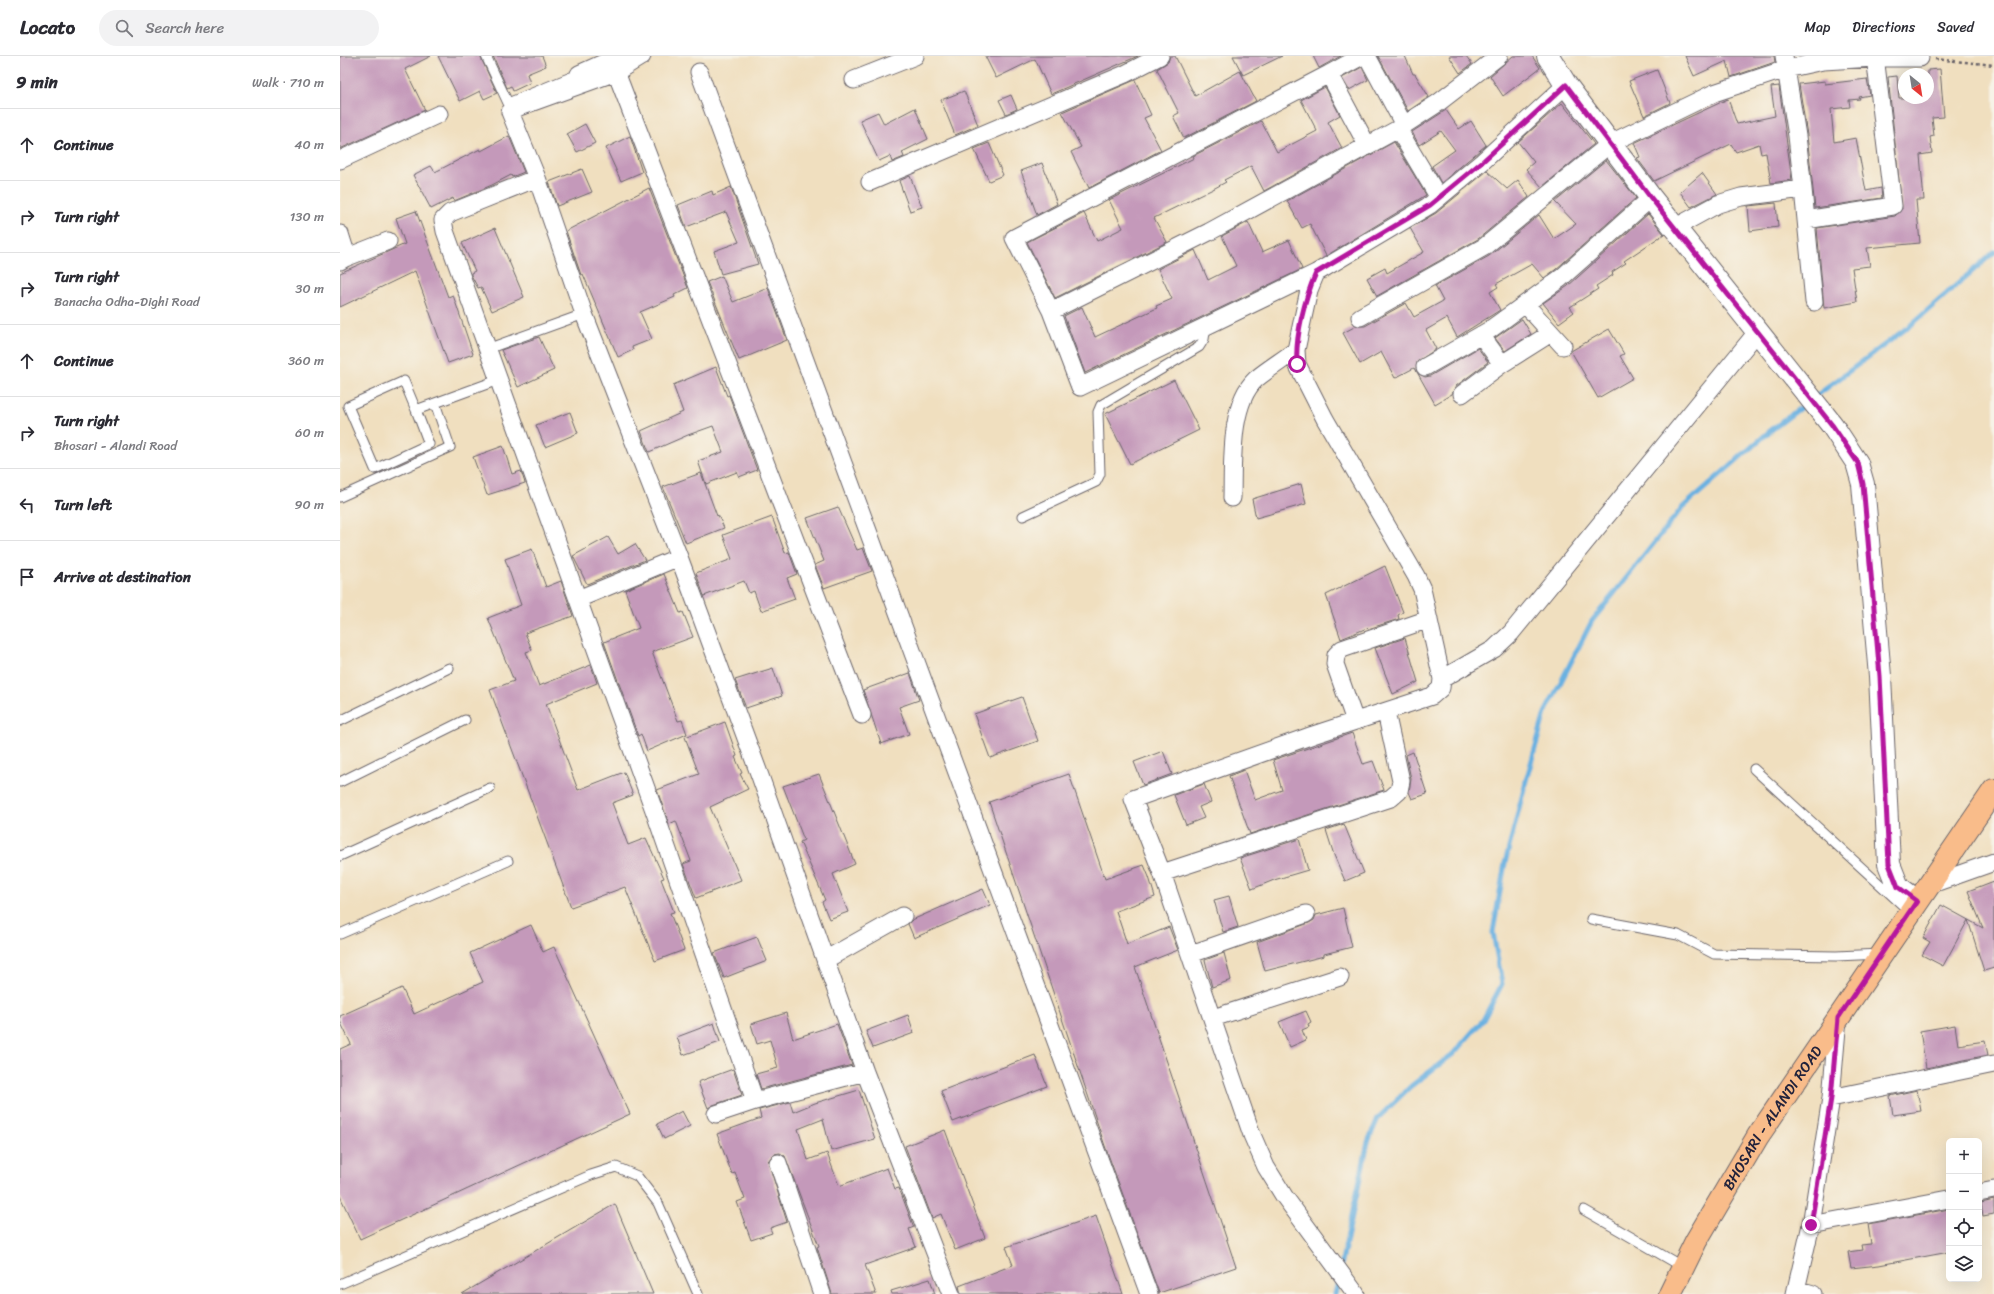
<!DOCTYPE html>
<html lang="en">
<head>
<meta charset="utf-8">
<style>
  :root { --surface:#fff; --page:#f2f2f3; --text:#2b2b33; --muted:#7c7c81; --line:#e1e1e2 }
  body { margin:0; font-family:Sriracha,sans-serif; background:var(--page); color:var(--text) }
  .controls { position:absolute; right:12px; bottom:12px; display:grid; overflow:hidden; border-radius:6px; box-shadow:0 4px 16px #0002 }
  .controls button { width:36px; height:36px; display:grid; place-items:center; padding:0; border:0; border-bottom:1px solid var(--line); background:var(--surface); color:var(--text); font:20px sans-serif }
  .compass { position:absolute; left:1558px; top:12px; width:36px; height:36px; border-radius:50%; background:var(--surface); box-shadow:0 4px 16px #0002; rotate:150deg }
  .stop { position:absolute; width:12px; height:12px; margin:-9px; border:3px solid #b5179e; border-radius:50%; background:#fff }
  .stop.end { background:#b5179e; border-color:#fff; box-shadow:0 1px 4px #0008 }
  .list { margin:0; padding:0; list-style:none }
  h2 { display:flex; justify-content:space-between; align-items:center; height:52px; margin:0; padding:0 16px; font-size:17px }
  h2 small { font-size:13px; font-weight:400; color:var(--muted) }
  .list li { display:grid; grid-template-columns:26px 1fr auto; gap:12px; align-items:center; box-sizing:border-box; height:72px; padding:0 16px; border-top:1px solid var(--line) }
  .list b { display:block; font-size:15px; white-space:nowrap }
  .list p { margin:0; font-size:13px; white-space:nowrap; color:var(--muted) }
  .list em { font-size:13px; font-style:normal; color:var(--muted) }
  .icon { flex:none; width:22px; height:22px; fill:none; stroke:currentColor; stroke-width:2; stroke-linecap:round; stroke-linejoin:round }
  .map { position:relative; flex:none; width:1654px; height:1238px; overflow:hidden }
  header { display:flex; align-items:center; gap:24px; box-sizing:border-box; height:56px; padding:0 20px; background:var(--surface); border-bottom:1px solid var(--line) }
  header strong { font-size:19px }
  nav { display:flex; gap:22px; margin-inline-start:auto; font-size:14px }
  .search { width:280px; height:36px; background:var(--page); display:flex; align-items:center; gap:10px; box-sizing:border-box; padding:0 14px; border-radius:22px; color:var(--muted); font-size:15px }
  main { display:flex }
  aside { flex:1; background:var(--surface) }
  .map>svg:first-child { display:block }
  .lines { fill:none; stroke-linecap:round; stroke-linejoin:round }
  .stream { stroke:#6ab1e1; stroke-width:5 }
  .building { fill:#c499ba }
  .service-casing { stroke:#6a6469; stroke-width:11 }
  .minor-casing { stroke:#6a6469; stroke-width:19 }
  .tertiary-casing { stroke:#6a6469; stroke-width:24 }
  .primary-casing { stroke:#6a6469; stroke-width:24 }
  .path { stroke:#6a6469; stroke-width:2.5; stroke-dasharray:3 3; stroke-linecap:butt }
  .service { stroke:#fff; stroke-width:9 }
  .minor { stroke:#fff; stroke-width:17 }
  .tertiary { stroke:#fff; stroke-width:22 }
  .primary { stroke:#f9bc8a; stroke-width:22 }
  .route { stroke:#b5179e; stroke-width:5 }
  .labels { text-anchor:middle; stroke-width:3; stroke-linejoin:round; paint-order:stroke }
  .street-label { font-size:15px; fill:#22223b; stroke:#f7f3e8 }
</style>
</head>
<body>
<header>
<strong>Locato</strong>
<div class="search"><svg class="icon" aria-label="search" viewBox="0 0 24 24"><circle cx="10" cy="10" r="6"/><path d="M15 15l6 6"/></svg>Search here</div>
<nav><a>Map</a><a>Directions</a><a>Saved</a></nav>
</header>
<main>
<aside>
<h2>9 min<small>Walk · 710 m</small></h2>
<ul class="list">
<li><svg class="icon" aria-label="ahead" viewBox="0 0 24 24"><path d="M12 20V5M6 11l6-6 6 6"/></svg><div><b>Continue</b></div><em>40 m</em></li>
<li><svg class="icon" aria-label="right" viewBox="0 0 24 24"><path d="M7 20v-9h11M14 6l5 5-5 5"/></svg><div><b>Turn right</b></div><em>130 m</em></li>
<li><svg class="icon" aria-label="right" viewBox="0 0 24 24"><path d="M7 20v-9h11M14 6l5 5-5 5"/></svg><div><b>Turn right</b><p>Banacha Odha-Dighi Road</p></div><em>30 m</em></li>
<li><svg class="icon" aria-label="ahead" viewBox="0 0 24 24"><path d="M12 20V5M6 11l6-6 6 6"/></svg><div><b>Continue</b></div><em>360 m</em></li>
<li><svg class="icon" aria-label="right" viewBox="0 0 24 24"><path d="M7 20v-9h11M14 6l5 5-5 5"/></svg><div><b>Turn right</b><p>Bhosari - Alandi Road</p></div><em>60 m</em></li>
<li><svg class="icon" aria-label="left" viewBox="0 0 24 24"><path d="M17 20v-9H6M10 6l-5 5 5 5"/></svg><div><b>Turn left</b></div><em>90 m</em></li>
<li><svg class="icon" aria-label="arrive" viewBox="0 0 24 24"><path d="M6 21V4h12l-3 4 3 4H6"/></svg><div><b>Arrive at destination</b></div></li>
</ul>
</aside>
<div class="map">
<svg width="1654" height="1238" viewBox="0 0 1654 1238">
  <rect width="100%" height="100%" fill="#f7f3e8"/>
  <filter id="ink" filterUnits="userSpaceOnUse"><feTurbulence type="fractalNoise" baseFrequency=".025" numOctaves="2"/><feDisplacementMap in="SourceGraphic" scale="8" xChannelSelector="R" yChannelSelector="G"/><feConvolveMatrix kernelMatrix="1 2 1 2 8 2 1 2 1" color-interpolation-filters="sRGB"/></filter>
  <filter id="wash" filterUnits="userSpaceOnUse"><feTurbulence type="fractalNoise" baseFrequency=".012" numOctaves="4" result="noise"/><feDisplacementMap in="SourceGraphic" scale="16" xChannelSelector="R" yChannelSelector="G"/><feGaussianBlur stdDeviation="0.9" result="paint"/><feColorMatrix in="noise" values="0 0 0 0 0 0 0 0 0 0 0 0 0 0 0 0 0 1.4 0 .05"/><feComposite in="paint" operator="in"/></filter>
  <g filter="url(#wash)">
    <rect width="100%" height="100%" fill="#f0dfbf"/>
    <g class="lines">
      <!-- stream -->
      <path class="stream" d="M1476 340 1571 269 1654 196
        M1001 1210 1028 1086 1038 1062 1071 1030 1113 998 1143 964 1162 928 1153 876 1165 807 1186 725 1205 657 1252 565 1342 452 1430 375 1468 346
        M995 1238 999 1221"/>
    </g>
    <g id="blocks">
      <!-- building -->
      <path class="building" d="M0 0H91L65 13 85 54 0 93Z
        M98 0H140L157 37 144 43 140 35 120 45Z
        M153 0H202L206 10 187 18 190 27 173 35 171 30 167 32Z
        M645 0H798L711 38 695 3 656 22Z
        M830 0H835L855 40 900 15 916 45 844 82 833 60 839 57 817 13 828 6Z
        M893 0H942L903 19Z
        M973 0H1001L979 12Z
        M1038 0H1065L1073 18H1075L1089 41 1068 55Z
        M1109 0H1126L1132 8 1120 17Z
        M1173 0H1192L1200 12 1163 40 1150 20Z
        M1345 0H1434L1435 6 1391 21 1387 5 1354 20Z
        M1022 11 1028 24 1009 34 1002 22Z
        M1600 13 1604 61 1592 62 1594 80 1590 81 1592 97 1580 99 1584 144H1576L1580 187 1527 192 1530 210 1512 212 1517 246 1484 252 1477 172 1555 160 1562 153 1548 21 1557 20 1559 42H1588V14Z
        M1317 14 1330 47 1304 60 1289 25Z
        M1527 23 1530 39 1519 41 1520 43 1509 44 1510 51 1491 53 1494 86 1516 82 1526 135 1541 132 1542 142 1475 152 1467 79 1459 28 1485 25V28Z
        M795 24 811 59 804 62 821 94 749 132 731 96 741 91 722 56Z
        M1439 30 1452 124 1431 127 1426 97 1421 98 1419 88 1396 96 1391 88 1314 125 1297 102 1300 101 1294 87 1388 43 1397 68 1435 60 1431 31Z
        M985 31 1000 59 988 66 1002 92 924 135 911 110 884 124 886 126 873 133 814 162 827 186 715 242 687 186 744 157 757 185 783 172 769 144 854 102 853 100 921 65 937 96 977 75 961 44Z
        M624 35 638 69 615 79 601 44Z
        M671 39 677 53 666 58 659 44Z
        M1222 47 1254 88 1202 131 1186 113 1194 106 1178 86Z
        M575 52 588 83 562 96 564 101 552 106 550 100 539 105 520 64 538 56 544 68Z
        M1106 54 1119 73 1131 65 1146 89 1101 127 1092 110 1115 94 1101 75 1079 89 1072 76Z
        M245 68 255 87 237 96 227 78Z
        M169 80 184 116 172 121 171 119 152 129 114 145 113 142 91 153 73 119 91 110 95 116 140 93 141 95Z
        M290 80 302 116 281 125 266 92Z
        M1054 86 1086 139 986 200 970 168 962 172 947 145Z
        M649 87 663 119 649 125 634 93Z
        M1266 104 1296 142 1215 214 1204 222 1192 208 1156 228 1158 231 1150 236 1160 254 1117 281 1107 262 1086 274 1096 293 1077 306 1076 316 1074 312 1055 322 1041 296 1020 308 1003 277 1016 270H1025L1066 247 1074 261 1103 245 1095 230 1149 200 1199 159 1214 183 1236 168 1215 146Z
        M702 107 717 148 697 159 681 115Z
        M242 113 252 136 217 150 209 126Z
        M1147 115 1167 133 1178 124 1189 141 1138 183 1037 240 1027 222 1045 212 1047 217 1084 196 1070 172 1096 157Z
        M1362 117 1377 138 1351 151 1340 136Z
        M570 120 582 151 570 155 559 125Z
        M391 131 418 208 381 218 374 195 399 186 386 156 346 171 338 149 372 135 373 139Z
        M309 132 348 232 334 239 335 241 300 256 312 283 292 291 293 294 278 301 243 218 241 219 226 175Z
        M1436 147 1438 171 1410 175 1408 150Z
        M76 155 108 241 113 239 133 298 108 307 75 215 0 251V217L65 188 56 162Z
        M1308 158 1324 178 1284 205 1286 207 1272 216 1273 219 1256 230 1258 233 1230 251 1234 256 1219 267 1203 247 1228 230Z
        M908 166 922 196 949 184 962 213 745 317 724 260 742 251 755 281 817 252 816 250 832 243 818 213 855 194 868 224 896 210 882 180Z
        M155 172 184 241 152 255 141 231 138 232 131 219V217L135 215 122 187Z
        M382 220 393 246 428 232 447 284 399 304 367 226Z
        M1182 263 1191 278 1165 295 1155 282Z
        M1269 273 1284 298 1280 300 1293 322 1258 342 1231 295Z
        M199 281 214 314 178 331 161 294Z
        M1138 292 1148 306 1116 330 1112 338 1095 348 1077 316 1085 321 1090 320Z
        M376 311 387 340 389 339 417 414 399 421 397 416 366 428 358 405 383 396 373 370 348 379 309 396 301 375 343 356 333 329Z
        M834 324 859 374 790 408 765 358Z
        M230 356 238 377 205 391 196 369Z
        M163 390 172 418 181 415 185 427 147 439 133 401Z
        M361 417 377 460 378 459 384 472 346 487 323 431Z
        M961 428 966 448 916 462 912 443Z
        M498 451 517 494 523 492 532 515 484 532 475 509 484 505 467 462Z
        M432 461 445 497 449 496 457 518 447 522 455 543 421 555 414 535 409 537 404 525 364 540 356 517 392 503 383 479Z
        M268 481 278 498 295 488 305 504 247 528 233 500Z
        M192 493 206 531 221 525 233 560 185 577 192 594 186 596 199 630 251 609 257 627 206 648 238 734 284 716 293 739 272 747 288 789 306 782 324 822 321 823 334 856 330 857 344 894 315 905 285 831 231 851 150 634 174 625 148 562 181 549 165 503Z
        M1045 510 1063 556 1058 559 1059 563 1028 573 1027 572 1001 583 986 539Z
        M324 518 340 557 343 556 353 581 312 596 338 665 342 664 347 678 307 695 301 678 298 680 264 586 299 572 285 534Z
        M1065 582 1078 626 1053 638 1035 592Z
        M433 612 442 640 406 652 395 624Z
        M570 617 579 644 559 651 569 678 541 688 523 634Z
        M682 641 698 685 650 702 634 658Z
        M385 666 397 700 395 701 402 717 400 718 408 733 370 751 401 824 356 842 343 808 351 805 336 765 329 768 317 734 359 718 345 681Z
        M1012 677 1023 708 1033 705 1044 734 910 778 889 720 904 714 915 744 942 734 933 704Z
        M823 695 832 718 803 729 794 706Z
        M1073 696 1087 738 1072 743 1069 736 1071 723 1066 699Z
        M479 718 515 808 493 818 508 856 489 863 482 846 485 844 460 786 464 784 443 730Z
        M729 718 765 823 804 809 809 821 815 841 776 855 787 888 829 871 838 894 795 911 896 1211 819 1237 765 1090 649 746Z
        M864 728 871 746 859 751 864 762 846 769 834 739Z
        M1004 768 1024 817 1005 825 994 799 986 774Z
        M959 783 968 814 934 824 912 833 900 802Z
        M1654 825V912L1644 915 1628 864 1603 910 1582 899 1590 886 1583 882 1601 849 1643 872 1628 835Z
        M643 833 650 849 574 882 568 868 572 864Z
        M889 840 898 871 883 876 874 844Z
        M1003 852 1012 891 984 898V900L925 915 917 886 969 867 974 864 976 859Z
        M191 869 203 896 214 891 290 1058 20 1183 0 1140V993L11 988 0 965V960L62 932 74 958 143 926 130 897Z
        M417 881 427 905 384 922 374 897Z
        M884 897 891 924 872 931 865 904Z
        M966 955 971 966 968 968 969 971 962 974 966 984 950 991 939 966Z
        M446 957 453 983 497 968 512 1009 421 1033 416 1018 438 1012 430 984 417 988 411 968Z
        M568 959 574 977 533 992 526 975Z
        M374 967 380 986 343 999 337 981Z
        M1615 969 1618 989 1645 985 1648 999 1586 1012 1580 975Z
        M695 999 707 1030 613 1066 601 1035Z
        M393 1013 402 1039 373 1049 368 1052 358 1026Z
        M519 1034 535 1083 491 1095 483 1063 458 1073 468 1104 487 1097 499 1130 547 1112 555 1133 559 1132 573 1169 574 1171 569 1173 576 1191 525 1209 536 1238H492L477 1191 479 1190 445 1100 440 1097 434 1098 428 1105 447 1166 430 1172 432 1177 411 1184 397 1146 405 1143 395 1117 392 1118 377 1078 421 1062 419 1054 450 1046 453 1056 475 1047Z
        M1577 1034 1581 1055 1553 1059 1550 1040Z
        M342 1055 350 1070 324 1083 317 1068Z
        M605 1074 645 1182 615 1194 601 1158 592 1162 565 1090Z
        M1654 1144V1158L1643 1160 1641 1147Z
        M275 1148 313 1238H122Z
        M1609 1153V1196L1539 1209 1511 1212 1508 1196 1522 1194 1521 1189 1531 1188 1528 1168Z
        M756 1160 783 1238H621L619 1230 673 1209 666 1191Z
        M590 1223 595 1238H552L551 1235Z"/>
    </g>
  </g>
  <g filter="url(#ink)">
    <use href="#blocks" fill-opacity="0" stroke="#6a6469" stroke-width="1"/>
    <g class="lines">
      <!-- service casing -->
      <g class="service-casing">
        <path id="service" d="M146 0 168 47 231 21
          M147 293 244 258
          M76 354 89 388 35 413 8 350 64 325 76 354 158 324
          M0 441 110 391 95 347
          M683 460 756 426 760 418 758 356 761 349 859 291 864 283 866 270
          M0 665 109 612
          M1414 713 1570 856
          M0 726 125 664
          M0 800 150 732
          M1251 863 1338 879 1374 898 1496 900 1541 898
          M0 878 168 805
          M1244 1154 1343 1211
          M0 1228 251 1119 276 1111 297 1120 318 1147 358 1238"/>
      </g>
      <!-- minor casing -->
      <g class="minor-casing">
        <path id="minor" d="M1027 0 1064 69
          M1159 0 1098 47 1058 73 869 176 711 255 740 331 976 217 1090 149 1142 106 1226 29
          M276 16 522 659
          M359 16 809 1238
          M239 18 279 0
          M989 18 1022 0
          M514 24 575 0
          M1058 73 1099 142
          M0 104 99 58
          M197 122 170 56 179 51 276 16 302 0
          M530 126 785 18 820 0
          M1463 133 1474 246
          M1466 164 1553 150 1535 0
          M1336 171 1378 148 1401 141 1463 133 1457 80 1444 0
          M0 178 5 194V202L0 205
          M5 202 48 185
          M976 217 969 234 956 294 957 308 985 363 1076 520 1082 533 1102 623 1101 632 1092 640 973 679 793 743 822 817 912 1079 926 1111 944 1140 1016 1238
          M1185 248 1223 290
          M711 255 674 182 989 18 1027 89
          M1020 261 1144 191 1271 87 1374 37 1446 13 1483 5 1535 2H1580
          M1141 279 1162 308
          M1085 311 1148 275 1221 222 1311 142
          M1122 338 1162 308 1211 277
          M892 442C893 408 889 348 916 323 928 313 943 304 956 294
          M238 543 339 501
          M1102 623 1154 593 1171 577 1418 275
          M1015 665 995 608 996 599 1002 593 1089 563
          M822 817 1051 742 1059 735 1061 725 1046 656
          M1589 829 1654 806
          M851 898 966 858
          M485 904 563 860
          M873 962 1000 921
          M1491 1042 1654 1008
          M415 1045 315 757 105 175 103 164 110 157 197 122 244 258 339 501 420 720 525 1016 611 1238
          M376 1058 415 1045 525 1016
          M438 1107 482 1238
          M1639 1137 1654 1134
          M1471 1169 1609 1143
          M1456 1233 1473 1238
          M1455 1238 1471 1169 1491 1042 1498 962"/>
      </g>
      <!-- tertiary casing -->
      <g class="tertiary-casing">
        <path id="tertiary" d="M1208 0 1226 29 1311 142 1492 369 1517 407 1523 428 1540 620 1549 808 1558 831 1577 845"/>
      </g>
      <!-- primary casing -->
      <g class="primary-casing">
        <g id="primary">
          <path id="s1" d="M1330 1238 1356 1185 1418 1080 1654 734"/>
        </g>
      </g>
      <!-- path -->
      <path class="path" d="M1595 3 1654 9"/>
      <!-- service -->
      <use href="#service" class="service"/>
      <!-- minor -->
      <use href="#minor" class="minor"/>
      <!-- tertiary -->
      <use href="#tertiary" class="tertiary"/>
      <!-- primary -->
      <use href="#primary" class="primary"/>
    </g>
  </g>
  <g class="lines" filter="url(#ink)">
    <!-- route -->
    <path class="route" d="M957 308C955 280 965 242 976 217L1090 149 1142 106 1226 29 1311 142 1492 369 1518 407 1523 428 1540 620 1549 808 1558 831 1577 845 1498 962 1491 1042 1471 1169"/>
  </g>
  <g class="labels">
    <!-- street labels -->
    <g class="street-label">
      <text dy="5" stroke="none"><textPath href="#s1" startOffset="204">BHOSARI - ALANDI ROAD</textPath></text>
    </g>
  </g>
</svg>
<div class="controls">
<button>+</button>
<button>−</button>
<button><svg class="icon" aria-label="locate" viewBox="0 0 24 24"><circle cx="12" cy="12" r="6"/><path d="M12 2v4M12 18v4M2 12h4M18 12h4"/></svg></button>
<button><svg class="icon" aria-label="layers" viewBox="0 0 24 24"><path d="M12 4l9 5-9 5-9-5zM3 14l9 5 9-5"/></svg></button>
</div>
<svg class="compass" viewBox="-18 -18 36 36"><path d="M0-13l5 13h-10z" fill="#e53935"/><path d="M0 13l5-13h-10z" fill="#7c7c81"/></svg>
<div class="stop" style="left:957px;top:308px"></div>
<div class="stop end" style="left:1471px;top:1169px"></div>
</div>
</main>
</body>
</html>
